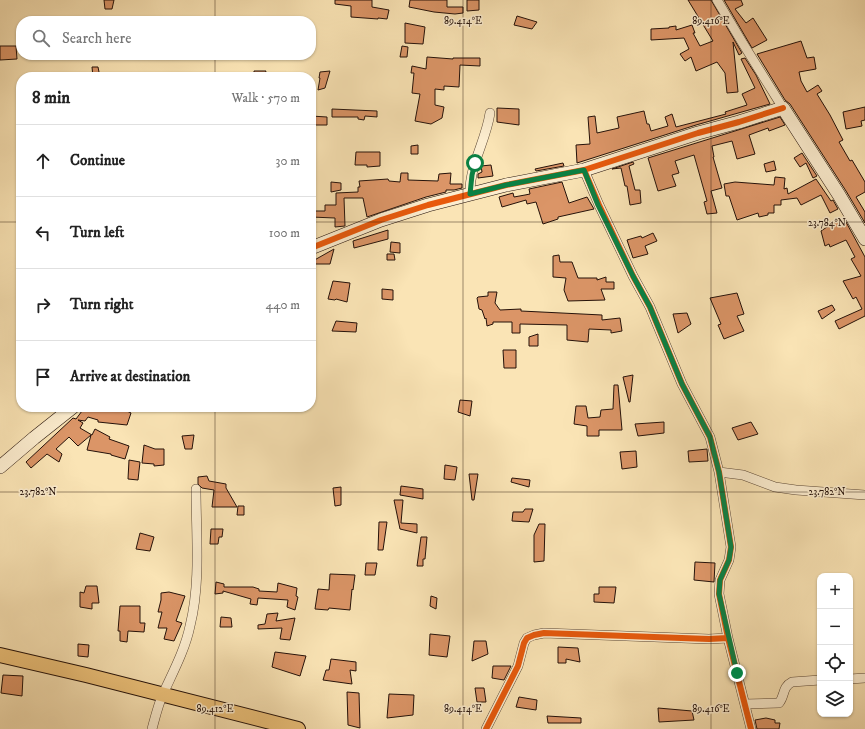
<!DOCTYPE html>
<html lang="en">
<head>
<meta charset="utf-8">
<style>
  :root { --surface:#fff; --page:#f6f6f6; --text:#222; --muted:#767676; --line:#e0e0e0 }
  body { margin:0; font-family:"IM FELL DW Pica",serif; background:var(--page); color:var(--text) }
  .controls { position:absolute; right:12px; bottom:12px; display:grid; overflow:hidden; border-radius:8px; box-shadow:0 1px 3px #0004 }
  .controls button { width:36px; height:36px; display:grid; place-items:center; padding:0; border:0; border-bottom:1px solid var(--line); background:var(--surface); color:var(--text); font:20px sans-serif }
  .stop { position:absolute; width:12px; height:12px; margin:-9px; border:3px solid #0b8043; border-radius:50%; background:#fff }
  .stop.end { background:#0b8043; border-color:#fff; box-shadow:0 1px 4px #0008 }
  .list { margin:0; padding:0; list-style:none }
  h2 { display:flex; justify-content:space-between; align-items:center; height:52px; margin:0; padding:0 16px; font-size:17px }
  h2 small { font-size:13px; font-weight:400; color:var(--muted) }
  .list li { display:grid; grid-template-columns:26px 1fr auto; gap:12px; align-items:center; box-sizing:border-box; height:72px; padding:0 16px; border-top:1px solid var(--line) }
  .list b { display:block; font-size:15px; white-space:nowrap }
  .list em { font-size:13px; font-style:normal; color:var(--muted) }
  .icon { flex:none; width:22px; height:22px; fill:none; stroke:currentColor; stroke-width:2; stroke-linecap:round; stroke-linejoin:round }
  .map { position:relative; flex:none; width:865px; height:729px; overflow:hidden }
  .search { position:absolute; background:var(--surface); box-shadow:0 1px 3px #0004; left:16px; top:16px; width:300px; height:44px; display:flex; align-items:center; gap:10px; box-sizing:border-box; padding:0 14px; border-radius:16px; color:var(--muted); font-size:15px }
  .panel { position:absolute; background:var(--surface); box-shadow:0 1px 3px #0004; left:16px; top:72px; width:300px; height:340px; border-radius:16px }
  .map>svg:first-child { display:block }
  .building { fill:#db9567; stroke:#241109 }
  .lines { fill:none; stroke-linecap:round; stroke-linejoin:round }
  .street-casing { stroke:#5a4634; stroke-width:10 }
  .secondary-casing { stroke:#241109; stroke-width:14 }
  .primary-casing { stroke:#241109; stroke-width:16 }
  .street { stroke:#fcedcf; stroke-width:9 }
  .secondary { stroke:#fcedcf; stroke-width:13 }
  .primary { stroke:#edc27a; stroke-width:14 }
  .cycleway-casing { stroke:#fcedcf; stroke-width:8 }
  .cycleway { stroke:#e8590c; stroke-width:6 }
  .route { stroke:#0b8043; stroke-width:5 }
  .ticks { fill:none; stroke:#241109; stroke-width:1; stroke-opacity:0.45 }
  .ticks-label { font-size:10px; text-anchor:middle; fill:#241109; stroke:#fcedcf; stroke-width:3; stroke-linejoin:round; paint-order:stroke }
</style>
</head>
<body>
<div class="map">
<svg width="865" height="729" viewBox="0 0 865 729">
  <rect width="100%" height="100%" fill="#fae4b5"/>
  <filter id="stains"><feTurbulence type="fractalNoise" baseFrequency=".005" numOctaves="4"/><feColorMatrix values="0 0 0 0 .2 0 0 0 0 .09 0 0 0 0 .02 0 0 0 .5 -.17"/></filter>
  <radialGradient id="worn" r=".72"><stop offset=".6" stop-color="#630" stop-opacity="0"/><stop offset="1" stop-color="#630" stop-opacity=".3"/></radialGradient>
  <!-- building -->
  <path class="building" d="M104 0H114L112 9H105Z
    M335 0H372V7L389 10 387 19 378 18V19L351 17V6L335 4Z
    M410 0H447V7H463V13L455 14 434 12 409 7Z
    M467 0H479V10L467 11Z
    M688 0H711L742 53 739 55 733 42 738 92 727 93 725 73 717 62 696 71 691 57 685 61 680 54 689 49 684 38 651 40V29L669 28V27L676 26V30L692 25 695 33H693L700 46 713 41Z
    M724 0H741L743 5 735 9 746 23 753 18 767 40 752 48Z
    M517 16 537 22 532 29 514 25Z
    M405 23 425 27 423 44 405 43Z
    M801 41 807 58 814 57 816 69 799 72 801 81 807 92 818 85 822 91 817 94 830 115 843 140 839 142 850 161 852 160 865 182V192L856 197 865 212V223L846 191 790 104 785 100 757 54Z
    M0 46H16L17 59 0 60Z
    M402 46 408 47 407 57H400Z
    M427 57 453 59V58H480V66L460 65 459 87 444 86V90L435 89V105L444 107 442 118 431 124 415 121 420 94 412 93 414 73H411L412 66 426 69Z
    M745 58 756 75 770 104 696 125 577 163 576 145 590 144 588 117 595 116 597 133 619 128 617 117 644 111 647 124H649L651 131 668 126 665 117 672 114 676 127 726 114 725 112 747 105 742 94 755 88 741 59Z
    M92 67H98L100 77H93Z
    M254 71H266L264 77H254Z
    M330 71 325 88 318 90 320 78H319L320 72Z
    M865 107V120L861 121 862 126 846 129 843 112Z
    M497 108 519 109V125L497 122Z
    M332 109 377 111V117L365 116 364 120 358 119V117H332Z
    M311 116 327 117V125H311Z
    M780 117 785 125 769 131 768 128 749 135 755 154 737 159 732 141 712 146 714 157H713L722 188 711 191 717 213 707 214 704 202 707 201 694 155 675 161 679 173 672 175 676 186 658 191 648 158Z
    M418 145V154H411V146Z
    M356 152H380V166L367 167V165H355Z
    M802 153 817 176 813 178 806 163 800 167 794 158Z
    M774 161 776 170 766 172 764 164Z
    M633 162 634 164 629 166 635 190H640L641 203 630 205 627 186H625L621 168 612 169Z
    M563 163 564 166 536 171 535 169Z
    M491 165 493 176 478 178V174L482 172 481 166Z
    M401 173H408V180L438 181 439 174 451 173 450 184H462V188L454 190H446V192L426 197 367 217 363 198H344L345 226 335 227V218L311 217V211H325V205H336V193L358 192V187H360L359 181 388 179 389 181 400 182Z
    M775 177 785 178 784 189 787 188 788 194 816 179 831 201 833 200 838 209 830 213 821 195 801 205 797 198 781 200V205H774V213H768V215L759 217 758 213 737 220 729 196H726L724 184 735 182 774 185Z
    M331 182 341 183V190L331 192Z
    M562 182 569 203 587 197 594 209 558 217V219L543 224 536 202 527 204 526 200 502 207 499 197 513 193 514 197 525 195 530 194 529 189Z
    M839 219 843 223 846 222 865 257V316L839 329 835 321 862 309 856 297 853 299 843 281 861 276 851 259 855 257 846 240 830 247 829 244 825 246 821 231Z
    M388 230V239L354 248 353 241Z
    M653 233 657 241 645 246 648 254 633 258 627 240 641 236 642 238Z
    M391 242 400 243V253L390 252Z
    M334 249 330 264H311V262Z
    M387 254H394L395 260H387Z
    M559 255 560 262H572L578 278H597V280L606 277V282H614V289H601L605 300 568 301 564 290 566 278 553 277V256Z
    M333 281 350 283 347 302 336 299 335 300 328 299Z
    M382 289 393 290V300L382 299Z
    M488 292H497L495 303 500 310 521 309V311L602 315V320L620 318 622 331 611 333V330L589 329 588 342 567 340V325L520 324V333H512V322H493V324L487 326 486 318 485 319 482 310 479 309 477 298 478 297 488 296Z
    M737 293 744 314 737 316 744 331 724 339 718 325 721 324 710 298Z
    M832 305 835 310 822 319 818 311Z
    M687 313 691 324 678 333 673 314Z
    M336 321 357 323 356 332 332 331Z
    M538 334V346H529V337Z
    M503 350H516V368H504Z
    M633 375 630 402H629L623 377Z
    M614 385H618L622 430H599V436H587V426L574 424 576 406H586L588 418 600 417 601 410 613 409Z
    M460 400 472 401 470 416 458 412Z
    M85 407H111L123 409 131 413 127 425 98 422V420L88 417 85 421 78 420 83 423 80 428 92 435 95 429 110 437 109 439 129 446 125 459 111 455V454L87 450 91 435 78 446 69 437 56 449 62 454 59 462 47 454 31 468 26 462 73 418 76 419Z
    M664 422V433L638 436 635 424Z
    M751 422 758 434 738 440 732 428Z
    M194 435 192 449H185L182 436Z
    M144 445 155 449H164V465L154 466V464L142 463Z
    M707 449 708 461 689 462 688 451Z
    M636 451 637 467 622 469 620 452Z
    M129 460 140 462 138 480 128 479Z
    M445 465 457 467 455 480 444 479Z
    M469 474H478L474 500H472Z
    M207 476 209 481 226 484V488L237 507H212L214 490 202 488 198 484V477Z
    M512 478 530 480 529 487 511 482Z
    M401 486 423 489V499L400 495Z
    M341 487V505L335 506 333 488Z
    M394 500H403L401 523 417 524V533L400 529Z
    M238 506H244V515H237Z
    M525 509H533L529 522 512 521 513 512H523Z
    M379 522H387L383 550H378Z
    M539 524H545L544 561 534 562V535Z
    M211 529H223L222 537H219L218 544H210Z
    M140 533 154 537 150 551 136 549Z
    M421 537H427L425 559H423V566H417Z
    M695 562 715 563 714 582 694 580Z
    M366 563H377L375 575H365Z
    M330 574 355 575 353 590 352 589 350 610 329 608 328 610 315 609 318 589 329 590Z
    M216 582 224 584V587H253L259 589V591L277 592 278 583 297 588 296 596 298 597 295 610 287 607 288 600 258 598 257 605 250 604 251 599 223 591V593L215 594Z
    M86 586H97L99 603H92V609L80 607V592L84 593Z
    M599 587H616L614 603 594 602V594H599Z
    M169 592 185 596 176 621 182 623 174 641 164 639 167 628H158L162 612H158L161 600V593Z
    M431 596 437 598 436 609 430 606Z
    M120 606H140V623H145L144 632 128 631 127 642 120 641V631H118Z
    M278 613 276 621 295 618 290 640 280 639 282 628 258 629V625L265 624 267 614Z
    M221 617 231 618 232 627H220Z
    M430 634 450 636 447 657 429 655Z
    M474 641H486L488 654 472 661Z
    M78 644 89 645 88 657 78 656Z
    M558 647 578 648 580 662 566 659V663H558Z
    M275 652 306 656 300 676 272 667Z
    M331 659 356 662V671L350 670 352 684 323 680 326 670H329Z
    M493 666H511L504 680 492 678Z
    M3 675 23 676 22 696 1 693Z
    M475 688H484L486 702H477Z
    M347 692 359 693 360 728 348 725Z
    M389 694 414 695 413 715 387 718Z
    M519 697 537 700 536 710 516 707Z
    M658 708 692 711 694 720 659 722Z
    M547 716 581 718V723H548Z
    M766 718 775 720V723H780L779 729H757L755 720Z"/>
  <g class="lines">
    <!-- street casing -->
    <g class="street-casing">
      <path id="street" d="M717 0 742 42 783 108
        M584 170 599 205 633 276 650 307 682 384 710 437 719 472 731 547 729 560 720 580 719 594 728 638
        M470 194C469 166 486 141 490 113
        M719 472 743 475 775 487 796 490 865 495
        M850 679 865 678
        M745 704 779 703C785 696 782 687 792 682L820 680
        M152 729C155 718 158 705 163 694 173 672 185 650 190 626 201 582 196 534 196 489
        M486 729 518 666 524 643 527 638 534 635 544 633 709 639 728 638 751 729"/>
    </g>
    <!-- secondary casing -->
    <g class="secondary-casing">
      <path id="secondary" d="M311 248 381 220 428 205 506 185 584 170 698 133 739 122 783 108 839 195 865 239
        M0 467 34 438 73 407"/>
    </g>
    <!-- primary casing -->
    <g class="primary-casing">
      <path id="primary" d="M0 655 86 675 298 729"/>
    </g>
    <!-- street -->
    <use href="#street" class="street"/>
    <!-- secondary -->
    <use href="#secondary" class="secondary"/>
    <!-- primary -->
    <use href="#primary" class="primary"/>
    <!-- cycleway casing -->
    <g class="cycleway-casing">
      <path id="cycleway" d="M584 170 599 205 633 276 650 307 682 384 710 437 719 472 731 547 729 560 720 580 719 594 728 638
        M311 248 381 220 428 205 506 185 584 170 698 133 739 122 783 108
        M486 729 518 666 524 643 527 638 534 635 544 633 709 639 728 638 751 729"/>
    </g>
    <!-- cycleway -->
    <use href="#cycleway" class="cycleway"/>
  </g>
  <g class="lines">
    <!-- route -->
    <path class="route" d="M475 163 472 175 470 194 506 185 584 170 598 205 633 276 650 307 682 384 710 437 719 472 731 547 729 560 720 580 719 594 737 673"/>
  </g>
  <!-- ticks -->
  <path class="ticks" d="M215 0V21M463 0V729M711 0V729M215 55V77M0 222H21M311 222H865M215 407V729M0 492H865"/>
  <g class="ticks-label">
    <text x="463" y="24">89.414°E</text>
    <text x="711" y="24">89.416°E</text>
    <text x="827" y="226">23.784°N</text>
    <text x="38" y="495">23.782°N</text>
    <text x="827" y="495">23.782°N</text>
    <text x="215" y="712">89.412°E</text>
    <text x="463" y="712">89.414°E</text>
    <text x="711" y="712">89.416°E</text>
  </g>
  <rect width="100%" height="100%" filter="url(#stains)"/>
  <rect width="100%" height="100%" fill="url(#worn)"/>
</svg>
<div class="controls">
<button>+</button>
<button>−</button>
<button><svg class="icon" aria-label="locate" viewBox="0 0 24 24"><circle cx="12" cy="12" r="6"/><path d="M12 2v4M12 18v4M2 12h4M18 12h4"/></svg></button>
<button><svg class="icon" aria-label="layers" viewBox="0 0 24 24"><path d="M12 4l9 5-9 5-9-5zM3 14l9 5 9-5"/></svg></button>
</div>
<div class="stop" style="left:475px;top:163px"></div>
<div class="stop end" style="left:737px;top:673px"></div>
<div class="search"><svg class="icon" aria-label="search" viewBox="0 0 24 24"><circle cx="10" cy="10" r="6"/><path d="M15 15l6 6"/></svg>Search here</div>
<section class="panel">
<h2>8 min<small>Walk · 570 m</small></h2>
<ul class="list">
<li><svg class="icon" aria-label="ahead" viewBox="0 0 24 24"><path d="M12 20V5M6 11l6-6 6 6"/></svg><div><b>Continue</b></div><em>30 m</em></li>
<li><svg class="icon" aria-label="left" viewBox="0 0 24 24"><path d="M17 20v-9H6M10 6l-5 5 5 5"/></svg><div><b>Turn left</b></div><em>100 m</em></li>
<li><svg class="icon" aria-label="right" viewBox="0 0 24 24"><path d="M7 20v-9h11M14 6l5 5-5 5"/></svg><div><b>Turn right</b></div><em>440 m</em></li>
<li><svg class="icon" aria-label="arrive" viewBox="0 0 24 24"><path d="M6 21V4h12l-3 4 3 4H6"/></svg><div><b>Arrive at destination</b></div></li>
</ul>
</section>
</div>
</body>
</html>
